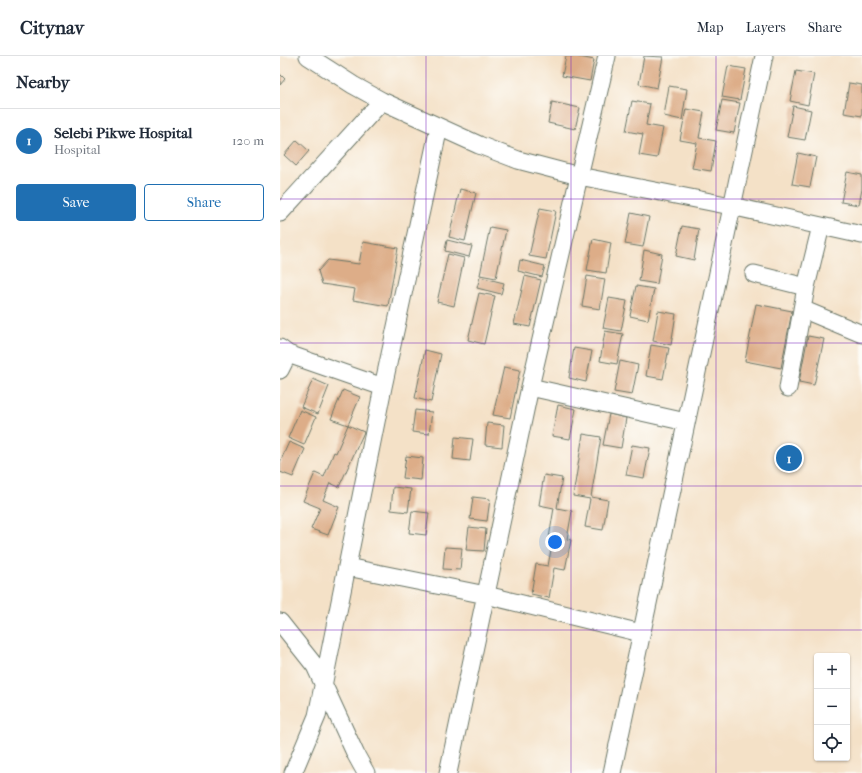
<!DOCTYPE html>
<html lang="en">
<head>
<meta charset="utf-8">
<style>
  :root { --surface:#fff; --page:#f2f2f3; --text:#1f2937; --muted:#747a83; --line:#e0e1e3; --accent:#1f6fb2 }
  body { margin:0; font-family:"IM FELL French Canon",serif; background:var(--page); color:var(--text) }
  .controls { position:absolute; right:12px; bottom:12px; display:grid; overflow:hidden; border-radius:4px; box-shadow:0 1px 3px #0004 }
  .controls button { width:36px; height:36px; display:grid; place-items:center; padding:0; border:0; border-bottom:1px solid var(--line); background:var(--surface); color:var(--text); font:20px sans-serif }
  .you { position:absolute; left:275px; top:486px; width:14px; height:14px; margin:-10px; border:3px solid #fff; border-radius:50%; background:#1a73e8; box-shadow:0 0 0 6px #1a73e833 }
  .badge { display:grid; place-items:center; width:26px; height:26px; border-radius:50%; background:var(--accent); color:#fff; font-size:13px; font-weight:700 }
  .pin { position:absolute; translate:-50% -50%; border:2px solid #fff; box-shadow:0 1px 4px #0006 }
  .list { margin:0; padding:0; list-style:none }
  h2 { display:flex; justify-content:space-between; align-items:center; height:52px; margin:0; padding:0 16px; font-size:17px }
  h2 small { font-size:13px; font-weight:400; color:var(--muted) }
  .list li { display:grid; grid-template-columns:26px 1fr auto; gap:12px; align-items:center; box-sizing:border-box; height:64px; padding:0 16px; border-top:1px solid var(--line) }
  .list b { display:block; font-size:15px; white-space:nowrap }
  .list p { margin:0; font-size:13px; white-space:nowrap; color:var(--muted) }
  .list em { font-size:13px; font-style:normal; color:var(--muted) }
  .actions { display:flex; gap:8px; padding:12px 16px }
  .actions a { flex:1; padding:9px 0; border:1px solid var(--accent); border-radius:4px; text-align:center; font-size:14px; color:var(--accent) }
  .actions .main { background:var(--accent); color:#fff }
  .icon { flex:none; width:22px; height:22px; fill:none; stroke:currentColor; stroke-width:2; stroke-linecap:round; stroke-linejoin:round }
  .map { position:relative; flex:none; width:582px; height:717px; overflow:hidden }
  header { display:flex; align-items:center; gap:24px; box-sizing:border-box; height:56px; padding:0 20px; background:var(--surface); border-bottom:1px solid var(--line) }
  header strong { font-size:19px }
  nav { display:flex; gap:22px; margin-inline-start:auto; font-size:14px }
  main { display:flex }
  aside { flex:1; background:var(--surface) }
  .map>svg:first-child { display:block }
  .building { fill:#ddad88 }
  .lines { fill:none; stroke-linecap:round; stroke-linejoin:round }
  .minor-casing { stroke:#6a7667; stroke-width:19 }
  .minor { stroke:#fff; stroke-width:17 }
  .grid { fill:none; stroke:#7b2cbf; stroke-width:1; stroke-opacity:0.55 }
</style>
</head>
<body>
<header>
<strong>Citynav</strong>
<nav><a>Map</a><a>Layers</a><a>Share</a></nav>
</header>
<main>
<aside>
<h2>Nearby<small></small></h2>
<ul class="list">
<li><span class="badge">1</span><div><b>Selebi Pikwe Hospital</b><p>Hospital</p></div><em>120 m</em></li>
</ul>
<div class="actions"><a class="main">Save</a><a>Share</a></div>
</aside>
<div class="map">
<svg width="582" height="717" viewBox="0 0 582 717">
  <rect width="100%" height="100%" fill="#fdfcf7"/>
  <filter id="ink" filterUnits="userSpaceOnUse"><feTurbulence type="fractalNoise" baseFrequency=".025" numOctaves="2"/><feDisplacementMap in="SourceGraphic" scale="8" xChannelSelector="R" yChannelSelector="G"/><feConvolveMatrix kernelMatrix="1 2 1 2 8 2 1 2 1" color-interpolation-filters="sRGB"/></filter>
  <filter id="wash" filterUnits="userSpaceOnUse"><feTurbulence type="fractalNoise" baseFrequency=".012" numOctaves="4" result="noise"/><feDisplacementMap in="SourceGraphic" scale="16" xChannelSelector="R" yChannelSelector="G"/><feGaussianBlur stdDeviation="0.9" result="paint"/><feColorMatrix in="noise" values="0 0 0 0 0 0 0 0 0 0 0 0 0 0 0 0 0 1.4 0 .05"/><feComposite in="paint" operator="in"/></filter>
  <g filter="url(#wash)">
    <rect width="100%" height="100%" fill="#f4e1c7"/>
    <g id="blocks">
      <!-- building -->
      <path class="building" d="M286 0H295L314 4 310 25 282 20Z
        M364 0 383 1 377 32 359 28Z
        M448 10 466 13 460 44 442 41Z
        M516 15 534 18 528 49 510 45Z
        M0 18 5 23 0 29Z
        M569 27 582 29V60L564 57Z
        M389 30 407 33 402 64 384 60Z
        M442 44 460 47 454 77 436 74Z
        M352 45 370 48 366 69 383 72 377 102 359 99 363 78 346 75Z
        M272 46 300 52 295 73 268 67Z
        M513 50 531 54 525 84 507 81Z
        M406 53 424 56 419 82 436 85 431 115 412 112 417 87 400 84Z
        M17 84 29 95 16 110 4 99Z
        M518 97 536 101 530 131 512 128Z
        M567 116 582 119V133L579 149 561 146Z
        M180 133 196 137 185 185 169 181Z
        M260 152 276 155 266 203 249 200Z
        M351 157 369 161 363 191 345 188Z
        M402 170 419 173 414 204 396 200Z
        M210 171 226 174 216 222 200 219Z
        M313 183 331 187 326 217 307 214Z
        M167 184 192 190 189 201 165 195Z
        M83 186 118 192 108 250 73 244 75 233 42 228 38 215 48 204 79 208Z
        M364 194 382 198 377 228 359 225Z
        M168 198 184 202 174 250 157 246Z
        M240 204 265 210 262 221 238 215Z
        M245 220 261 224 250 271 234 268Z
        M307 220 325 223 320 253 302 250Z
        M200 221 224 227 221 238 197 232Z
        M356 230 374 233 368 264 350 260Z
        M199 237 215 240 204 288 188 284Z
        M329 242 347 245 341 275 323 272Z
        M476 248 512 255 501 312 465 305Z
        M378 255 396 258 391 289 373 285Z
        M325 275 343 278 337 308 320 305Z
        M528 280 544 283 534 329 519 326Z
        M371 289 389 292 383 323 366 320Z
        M294 292 312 295 306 326 289 322Z
        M145 294 161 298 151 346 135 342Z
        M340 305 358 309 352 339 334 336Z
        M224 311 240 314 230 362 213 359Z
        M33 323 49 330 38 358 21 351Z
        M63 334 80 341 68 369 84 376 59 431 50 427 43 444 59 451 48 479 31 473 40 452 23 445 35 417 44 421 54 396 56 397 68 369 51 363Z
        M278 349 296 353 290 383 272 380Z
        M20 354 36 361 24 389 8 382Z
        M135 354 152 356 149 378 132 376Z
        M329 358 346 362 341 392 323 389Z
        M207 367 224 369 222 391 205 389Z
        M303 378 321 381 311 441 328 444 323 474 305 471 310 443 293 440Z
        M175 381 193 383 190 405 173 403Z
        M9 386 25 393 13 421 0 416V406Z
        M352 389 370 392 364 422 346 419Z
        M126 400 143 402 141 424 123 422Z
        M264 419 282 422 277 452 292 455 287 483 291 484 285 514 274 512 269 542 251 538 256 508 268 510 273 483 269 482 274 452 259 449Z
        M113 431 131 433 128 456 111 454Z
        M193 441 210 443 207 465 190 463Z
        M132 455 149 457 146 479 129 477Z
        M189 471 206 473 204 495 186 494Z
        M165 491 182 492 180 514 163 513Z"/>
    </g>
  </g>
  <g filter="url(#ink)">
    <use href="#blocks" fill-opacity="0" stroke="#6a7667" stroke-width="1"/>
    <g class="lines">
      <!-- minor casing -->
      <g class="minor-casing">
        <path id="minor" d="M28 0 73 29 102 45 199 89 238 104 299 120 451 150 582 179
          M0 157 102 45
          M474 218 526 231
          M522 253 582 278
          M0 292 8 298 103 331
          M0 314 8 298
          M250 331 406 366
          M508 332 526 231 541 170
          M67 511 206 539 361 577
          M0 566 35 610 76 699 86 717
          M13 717 37 660 103 331 159 71
          M168 717 250 331 327 0
          M332 717 484 0"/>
      </g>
      <!-- minor -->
      <use href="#minor" class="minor"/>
    </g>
  </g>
  <!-- grid -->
  <path class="grid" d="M146 0V717M291 0V717M436 0V717M0 143H582M0 287H582M0 430H582M0 574H582"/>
</svg>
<div class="controls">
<button>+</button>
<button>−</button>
<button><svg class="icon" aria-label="locate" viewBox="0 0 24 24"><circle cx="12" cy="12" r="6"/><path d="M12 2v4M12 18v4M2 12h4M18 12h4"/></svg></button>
</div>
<div class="you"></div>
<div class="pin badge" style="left:509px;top:402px">1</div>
</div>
</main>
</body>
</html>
